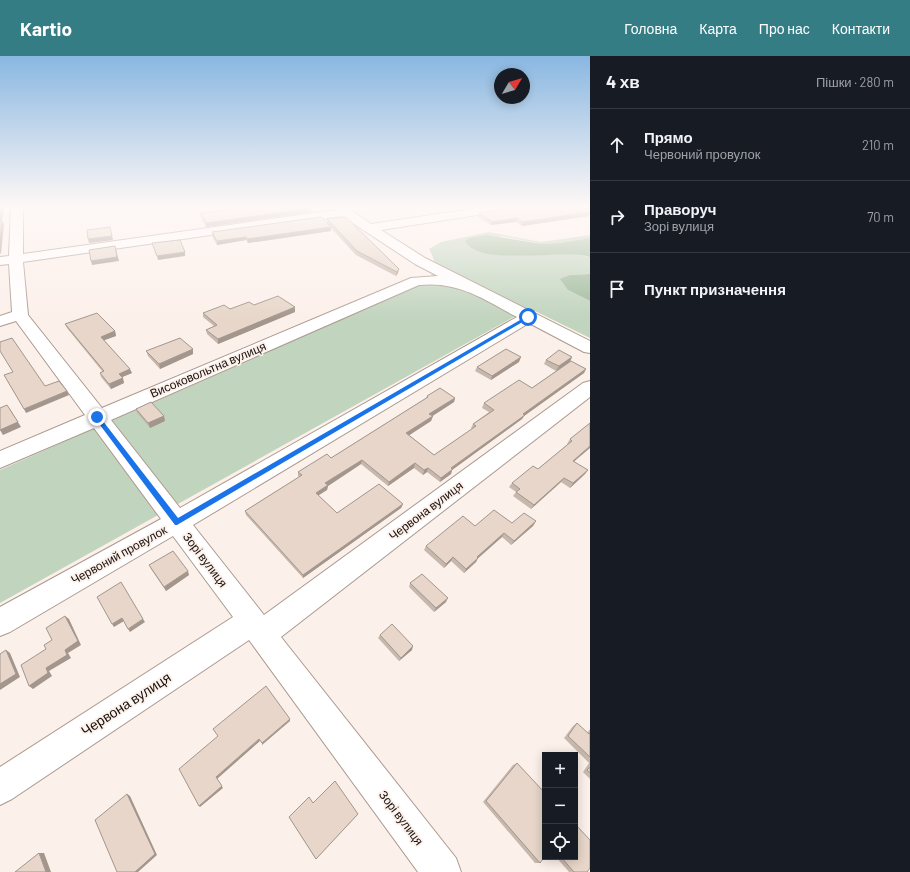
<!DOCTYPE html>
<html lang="uk">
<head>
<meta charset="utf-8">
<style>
  :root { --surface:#171b24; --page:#242831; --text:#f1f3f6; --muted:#9ea1a6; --line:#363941; --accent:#357d85 }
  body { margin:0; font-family:Barlow,sans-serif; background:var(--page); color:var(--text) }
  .controls { position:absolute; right:12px; bottom:12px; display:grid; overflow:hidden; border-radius:0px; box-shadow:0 2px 10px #0003 }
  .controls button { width:36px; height:36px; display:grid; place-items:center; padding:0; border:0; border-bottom:1px solid var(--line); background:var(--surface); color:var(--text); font:20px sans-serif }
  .compass { position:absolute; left:494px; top:12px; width:36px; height:36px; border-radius:50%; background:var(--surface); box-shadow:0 2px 10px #0003; rotate:52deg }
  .stop { position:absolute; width:12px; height:12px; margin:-9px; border:3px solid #1a73e8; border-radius:50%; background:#fff }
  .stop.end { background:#1a73e8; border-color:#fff; box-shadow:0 1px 4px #0008 }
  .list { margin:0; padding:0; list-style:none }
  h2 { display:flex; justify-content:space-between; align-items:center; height:52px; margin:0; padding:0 16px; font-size:17px }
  h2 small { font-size:13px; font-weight:400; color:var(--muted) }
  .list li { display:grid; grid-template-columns:26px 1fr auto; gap:12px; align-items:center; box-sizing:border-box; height:72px; padding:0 16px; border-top:1px solid var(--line) }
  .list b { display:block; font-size:15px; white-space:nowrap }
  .list p { margin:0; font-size:13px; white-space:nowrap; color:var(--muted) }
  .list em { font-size:13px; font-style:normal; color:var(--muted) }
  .icon { flex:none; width:22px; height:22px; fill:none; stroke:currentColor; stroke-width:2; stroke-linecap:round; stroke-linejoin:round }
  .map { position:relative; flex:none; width:590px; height:816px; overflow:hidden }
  header { display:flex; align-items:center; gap:24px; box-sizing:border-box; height:56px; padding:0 20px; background:var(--accent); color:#fff }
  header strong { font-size:19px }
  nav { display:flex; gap:22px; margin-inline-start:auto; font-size:14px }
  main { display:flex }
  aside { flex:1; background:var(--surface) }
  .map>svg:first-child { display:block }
  .green { fill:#c0d4be }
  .forest { fill:#9eba9b }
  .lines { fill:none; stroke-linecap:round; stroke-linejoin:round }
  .minor-casing { stroke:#ab998f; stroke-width:2 }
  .minor { fill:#fff; fill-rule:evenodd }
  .wall { fill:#c7b8ad }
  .shaded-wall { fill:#a2968d }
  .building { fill:#e7d6c9; stroke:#a2968d }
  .route { fill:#1a73e8 }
  .labels { text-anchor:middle; stroke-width:3.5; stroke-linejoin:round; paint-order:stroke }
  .street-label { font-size:12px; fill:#160f0c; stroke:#fcf0ea }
  .near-street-label { font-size:14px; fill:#160f0c; stroke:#fcf0ea }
</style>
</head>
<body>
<header>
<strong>Kartio</strong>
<nav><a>Головна</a><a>Карта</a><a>Про нас</a><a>Контакти</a></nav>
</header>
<main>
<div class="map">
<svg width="590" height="816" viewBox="0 0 590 816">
  <rect width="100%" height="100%" fill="#fcf0ea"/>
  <!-- green -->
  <path class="green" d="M489 176 541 186 590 179V182L560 187 542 188 500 180 510 200 572 198 590 201V218L570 219 568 234 590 245V282L535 255 521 257 0 547V414L424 227C437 216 437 207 429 193L441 186Z"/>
  <!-- forest -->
  <path class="forest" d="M486 179 542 188 560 187 590 182V201C562 192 480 212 465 185L469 182Z
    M590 218V245L568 234 560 223 570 219Z"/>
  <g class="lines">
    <!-- minor casing -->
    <g class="minor-casing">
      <path id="minor" d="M11 150H23V198L336 154 333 150H345L371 168 492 150H523L517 153 381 174 425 202 590 285V297L584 296 529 267 193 469 264 559 583 327 590 325V341L281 581 456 802 461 816H418L249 584 12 743 0 749V711L233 561 173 480 10 576 0 580V551L161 463 94 372 0 412V395L85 359 16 265 0 270V260L12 256 9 208 0 209V201L9 200ZM342 160 415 208 438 220 411 222 102 352 28 259 23 206ZM419 229C459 225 483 243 517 261L180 452 111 364Z"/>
    </g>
    <!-- minor -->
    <use href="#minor" class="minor"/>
  </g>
  <!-- wall -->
  <path class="wall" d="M590 150V153L587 154 590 156 589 160 522 170 516 166 491 169 478 161 479 157 518 151Z
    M312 152V156L206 171 201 161 200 157Z
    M346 161 398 217 396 220 356 199 331 172V175L248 187 246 184 217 189 212 180V176L327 167V163Z
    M254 249 295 256 218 288 207 278 206 274 214 270 203 261V257Z
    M65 268 115 275 116 280 104 284 132 317 122 321 124 327 111 333 101 321 100 317 102 315 67 272Z
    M146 295 193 298 160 313 148 300Z
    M572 301 570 305 586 313 584 317 524 360 522 363 452 414 451 418 440 426 427 416 423 419 414 412 388 430 361 408 328 430 327 434 318 439 337 457 403 448 401 452 303 522 246 459 245 455 299 421 298 420V416L331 402 426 342 427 340 455 342 454 346 432 360H433L431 365 409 379 434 399 472 373 471 372 473 368 489 356 482 352 484 347 532 332 556 315 544 308 546 304Z
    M519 306 491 324 475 315 477 311Z
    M136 353 164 360 165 365 150 372 137 357Z
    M590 367 574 406 588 414 585 418 570 432 561 426 531 453 513 440 516 436 509 431 512 427 538 413 568 388H567L570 383Z
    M536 465 533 470 511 489 502 481 478 502 476 506 464 517 451 505 444 512 424 494 426 490 512 467Z
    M149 509 189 519 166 535 151 513Z
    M410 527 446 546 434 556 409 531Z
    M380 579 412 594 399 605 378 582Z
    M577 667 587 677 590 673V723L583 716 589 707 564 682 573 670Z
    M517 707 540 807H535L483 746 513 709Z
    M313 747 358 758 316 803 289 761Z
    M556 801H575L587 816H569Z"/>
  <!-- shaded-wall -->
  <path class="shaded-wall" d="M2 150H4L2 164 4 168 1 197 0 198V164Z
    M467 150H481L466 152Z
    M590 150V153L580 155 582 151Z
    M312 152V156L206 171V167Z
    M590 156 589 160 522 170 523 166Z
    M517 162 516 166 491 169 492 166Z
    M110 171 113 184 89 187 88 183Z
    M331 171V175L248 187 247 183Z
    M246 181V184L217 189V185Z
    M115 190 119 205 92 209 91 205Z
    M185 196V200L158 204 157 200Z
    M399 213 398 217 396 220 397 216Z
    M295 251V256L218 288V283Z
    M115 275 116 280 102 285 101 281Z
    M193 293V298L160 313 159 308Z
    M521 301 519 306 491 324 492 320Z
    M572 301 570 306 556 315 559 310Z
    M130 313 132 317 120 322 119 318Z
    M586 313 584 317 524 360 522 363 452 414 451 418 440 426 441 422 451 412 523 358Z
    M123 322 124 327 111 333 109 328Z
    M67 335 69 339 26 357 24 353Z
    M455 342 454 346 428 363 429 358Z
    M10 353 21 371 3 379 0 374Z
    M164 360 165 365 150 372 148 367Z
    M433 360 431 365 405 382 406 377Z
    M590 390V392L570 409 573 405Z
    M362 404 361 408 328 430 327 434 316 441V437L325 427Z
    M415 407 414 412 388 430 389 426Z
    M428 412 427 416 423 419 424 414Z
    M588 414 585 418 570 432 573 427Z
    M564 422 561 426 531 453 534 449Z
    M403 448 401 452 303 522V519Z
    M536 465 533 470 511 489 514 485Z
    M504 477 502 481 475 505 477 501Z
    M453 501 451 505 444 512 446 508Z
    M478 502 476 506 464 517 466 513Z
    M188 515 189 519 166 535 164 531Z
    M448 542 446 546 434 556 436 552Z
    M65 560 69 563 81 589 68 597 71 602 49 615 52 620 33 633 29 630 46 612 65 594Z
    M122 562 124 565 114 571 112 568Z
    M143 563 145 566 130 576 128 573Z
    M413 590 412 594 399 605 401 602Z
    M6 594 10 597 20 621 0 634V628Z
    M290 663V665L262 689V687Z
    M259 683 260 685 217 723 223 732 200 751 199 750 216 721Z
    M127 738 130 740 157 799 138 816H135Z
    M39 797H44L51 816H46Z"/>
  <!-- building -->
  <path class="building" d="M0 150H2L0 164H2L0 188Z
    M257 150H310L312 152 206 167 200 157Z
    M520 150H589L582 151 590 156 523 166 517 162 492 166 479 157Z
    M321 161 331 171 247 183 246 181 217 185 212 176Z
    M346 161 399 213 397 216 357 195 327 163Z
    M110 171 112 180 88 183 87 174Z
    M180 184 185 196 157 200 152 187Z
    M115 190 117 201 91 205 89 194Z
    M278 240 295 251 218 283 206 274 217 269 203 257 224 249 230 253 249 246 254 249Z
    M97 257 115 275 101 281 130 313 119 318 123 322 109 328 100 317 104 315 65 268Z
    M12 282 45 330 59 325 67 335 24 353 4 319 13 316 0 295V286Z
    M180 282 193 293 159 308 146 295Z
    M506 293 521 301 492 320 477 311Z
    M559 294 572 301 559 310 546 304Z
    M571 305 586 313 523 358 525 359 451 412 453 413 441 422 428 412 424 414 415 407 389 426 362 404 325 427 328 429 316 437 337 457 379 428 403 448 303 519 245 455 302 419 298 416 327 398 331 402 428 341 427 340 440 332 455 342 429 358 433 360 406 377 434 399 476 370 473 368 494 354 484 347 519 324 532 332Z
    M151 346 164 360 148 367 136 353Z
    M7 349 18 366 0 374V352Z
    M590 367V390L573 405 588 414 573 427 564 422 534 449 516 436 520 433 512 427 533 410 538 413 572 385 570 383Z
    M494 454 512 467 524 457 536 465 514 485 504 477 477 501 478 502 466 513 453 501 446 508 426 490 463 460 475 470Z
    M173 495 188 515 164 531 149 509Z
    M422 518 448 542 436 552 410 527Z
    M121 526 143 563 128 573 122 562 112 568 97 541Z
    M65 560 78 585 65 594 67 599 46 612 48 617 29 630 21 609 46 593 44 589 52 584 46 572Z
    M392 568 413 590 401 602 380 579Z
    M6 594 16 618 0 628V598Z
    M266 630 290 663 262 687 259 683 216 721 222 730 199 750 179 713 218 680 213 673Z
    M577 667 589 678 590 677V701L568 680Z
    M517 707 545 737V800L540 807 486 745Z
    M590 711V717L587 714Z
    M335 725 358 758 316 803 289 761 309 741 313 747Z
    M127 738 155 798 135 816H117L95 764Z
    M575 768 590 784V812L587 816H574L561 801H575Z
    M39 797 46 816H15Z"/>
  <!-- sky -->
  <linearGradient id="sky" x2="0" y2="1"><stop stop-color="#89b7e1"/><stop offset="0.57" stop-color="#fef8f6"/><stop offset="1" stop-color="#fef8f6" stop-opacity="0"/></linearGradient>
  <rect width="590" height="264" fill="url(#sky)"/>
  <!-- route -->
  <path class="route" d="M527 260 531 261 177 469H175L94 361 99 360 178 462Z"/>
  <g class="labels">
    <!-- street labels -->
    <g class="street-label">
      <text transform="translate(208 314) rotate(-23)" y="4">Високовольтна вулиця</text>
      <text transform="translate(426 455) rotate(-37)" y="4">Червона вулиця</text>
      <text transform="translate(119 499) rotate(-29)" y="4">Червоний провулок</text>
      <text transform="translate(205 504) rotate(53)" y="4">Зорі вулиця</text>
      <text transform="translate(401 762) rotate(53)" y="4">Зорі вулиця</text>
    </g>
    <!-- near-street labels -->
    <g class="near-street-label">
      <text transform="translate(126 648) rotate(-33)" y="5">Червона вулиця</text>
    </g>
  </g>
</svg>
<div class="controls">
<button>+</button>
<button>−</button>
<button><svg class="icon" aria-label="locate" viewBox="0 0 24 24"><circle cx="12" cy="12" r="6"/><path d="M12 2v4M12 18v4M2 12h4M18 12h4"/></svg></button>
</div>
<svg class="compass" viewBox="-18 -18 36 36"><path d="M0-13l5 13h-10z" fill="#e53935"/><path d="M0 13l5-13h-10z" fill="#9ea1a6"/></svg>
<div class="stop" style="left:528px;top:261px"></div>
<div class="stop end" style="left:97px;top:361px"></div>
</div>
<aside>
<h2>4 хв<small>Пішки · 280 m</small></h2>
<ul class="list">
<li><svg class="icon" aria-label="ahead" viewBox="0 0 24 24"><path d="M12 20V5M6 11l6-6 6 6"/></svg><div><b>Прямо</b><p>Червоний провулок</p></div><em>210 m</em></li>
<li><svg class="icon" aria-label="right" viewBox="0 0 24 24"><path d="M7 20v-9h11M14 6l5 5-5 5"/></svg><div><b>Праворуч</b><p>Зорі вулиця</p></div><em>70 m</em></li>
<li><svg class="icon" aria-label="arrive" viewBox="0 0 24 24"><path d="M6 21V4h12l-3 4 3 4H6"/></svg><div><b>Пункт призначення</b></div></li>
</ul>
</aside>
</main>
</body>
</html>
